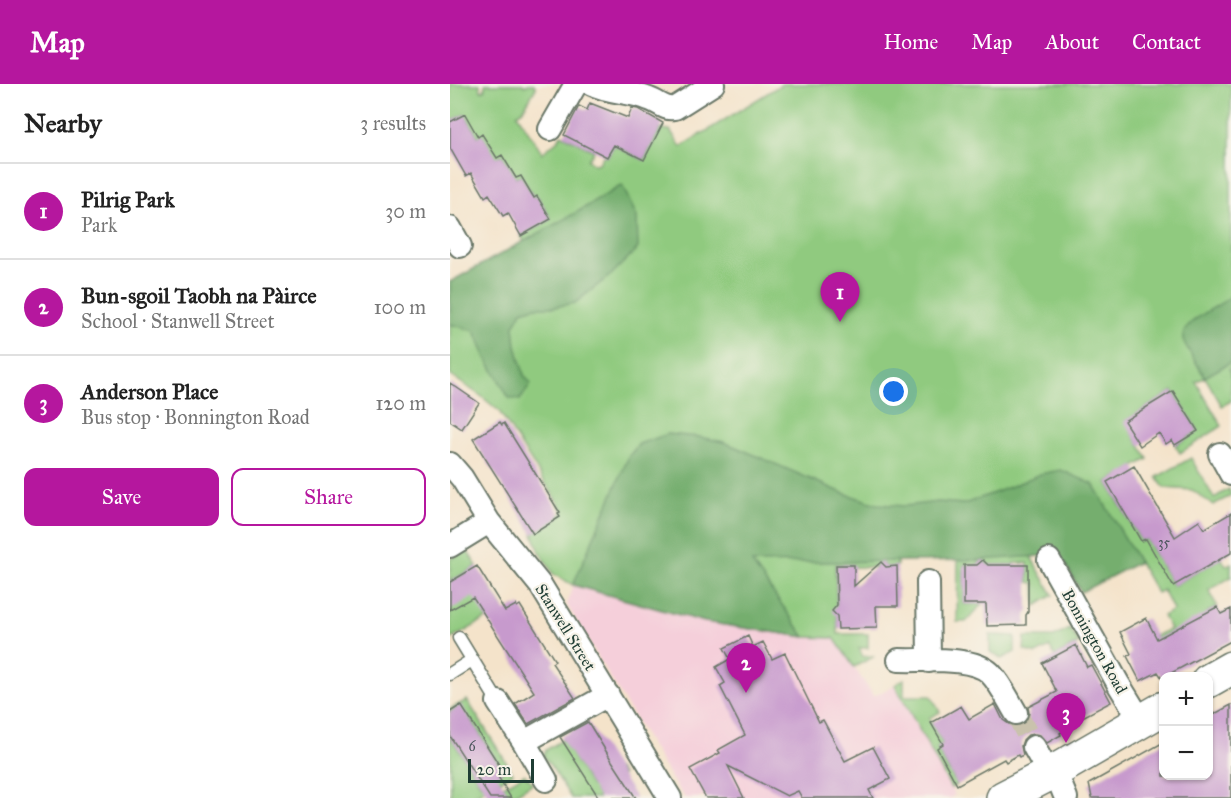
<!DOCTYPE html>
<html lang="en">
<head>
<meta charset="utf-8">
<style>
  :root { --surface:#fff; --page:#f6f6f6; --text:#222; --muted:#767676; --line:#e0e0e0; --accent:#b5179e }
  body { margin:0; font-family:"IM FELL Great Primer",serif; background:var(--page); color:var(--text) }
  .controls { position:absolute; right:18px; bottom:18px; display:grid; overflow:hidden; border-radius:12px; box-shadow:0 2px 4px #0004 }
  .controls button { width:54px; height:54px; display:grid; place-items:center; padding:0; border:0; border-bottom:2px solid var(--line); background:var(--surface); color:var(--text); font:30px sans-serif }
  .scale { position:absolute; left:18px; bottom:15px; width:66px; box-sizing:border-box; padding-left:6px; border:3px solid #1f3d34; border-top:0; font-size:16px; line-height:21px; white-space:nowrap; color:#1f3d34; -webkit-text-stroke:4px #f7f3e8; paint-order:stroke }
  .you { position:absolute; left:444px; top:308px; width:21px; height:21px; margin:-15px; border:4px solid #fff; border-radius:50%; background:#1a73e8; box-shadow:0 0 0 9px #1a73e833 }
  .badge { display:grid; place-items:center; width:39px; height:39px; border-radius:50%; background:var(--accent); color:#fff; font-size:20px; font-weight:700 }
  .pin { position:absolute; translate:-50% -50px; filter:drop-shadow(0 2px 3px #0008) }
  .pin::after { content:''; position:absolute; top:32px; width:21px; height:18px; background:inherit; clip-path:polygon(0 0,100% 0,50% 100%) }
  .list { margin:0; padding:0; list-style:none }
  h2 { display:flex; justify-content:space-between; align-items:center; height:78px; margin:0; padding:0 24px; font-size:26px }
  h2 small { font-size:20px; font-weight:400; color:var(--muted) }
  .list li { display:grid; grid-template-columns:39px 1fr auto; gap:18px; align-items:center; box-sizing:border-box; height:96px; padding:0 24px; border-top:2px solid var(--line) }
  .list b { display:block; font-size:22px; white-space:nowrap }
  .list p { margin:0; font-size:20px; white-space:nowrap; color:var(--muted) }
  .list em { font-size:20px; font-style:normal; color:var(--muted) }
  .actions { display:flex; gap:12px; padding:18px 24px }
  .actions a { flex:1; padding:14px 0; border:2px solid var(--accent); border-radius:12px; text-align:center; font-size:21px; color:var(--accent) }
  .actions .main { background:var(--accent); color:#fff }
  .map { position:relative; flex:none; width:781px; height:714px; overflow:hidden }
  header { display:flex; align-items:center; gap:36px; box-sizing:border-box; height:84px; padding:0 30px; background:var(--accent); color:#fff }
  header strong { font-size:28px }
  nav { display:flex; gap:33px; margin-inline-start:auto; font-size:21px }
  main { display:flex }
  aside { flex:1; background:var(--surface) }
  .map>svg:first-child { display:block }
  .built { fill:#f5cfda }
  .green { fill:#90ca7f; stroke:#58845a; stroke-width:1.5 }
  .forest { fill:#74ae6e; stroke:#4a7651; stroke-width:1.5 }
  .building { fill:#c79acd }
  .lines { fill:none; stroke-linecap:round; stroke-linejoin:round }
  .minor-tunnel { stroke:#c9c2ac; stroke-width:22; stroke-dasharray:22 11; stroke-linecap:butt }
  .service-casing { stroke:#6a7768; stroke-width:15 }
  .minor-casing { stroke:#6a7768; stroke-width:26 }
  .secondary-casing { stroke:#6a7768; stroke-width:36 }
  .service { stroke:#fff; stroke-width:12 }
  .minor { stroke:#fff; stroke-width:22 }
  .secondary { stroke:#fff; stroke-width:33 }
  .labels { text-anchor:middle; stroke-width:4.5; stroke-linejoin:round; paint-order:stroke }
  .number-label { font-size:14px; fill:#49545a }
  .street-label { font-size:16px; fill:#1f3d34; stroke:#f7f3e8 }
</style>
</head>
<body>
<header>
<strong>Map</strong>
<nav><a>Home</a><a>Map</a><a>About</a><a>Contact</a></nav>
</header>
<main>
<aside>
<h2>Nearby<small>3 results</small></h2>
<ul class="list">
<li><span class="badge">1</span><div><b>Pilrig Park</b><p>Park</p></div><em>30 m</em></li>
<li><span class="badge">2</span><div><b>Bun-sgoil Taobh na Pàirce</b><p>School · Stanwell Street</p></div><em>100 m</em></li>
<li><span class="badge">3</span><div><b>Anderson Place</b><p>Bus stop · Bonnington Road</p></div><em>120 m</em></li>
</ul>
<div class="actions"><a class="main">Save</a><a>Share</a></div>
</aside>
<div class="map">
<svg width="781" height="714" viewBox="0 0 781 714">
  <rect width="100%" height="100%" fill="#f7f3e8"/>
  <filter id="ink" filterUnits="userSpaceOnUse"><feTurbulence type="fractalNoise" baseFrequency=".0167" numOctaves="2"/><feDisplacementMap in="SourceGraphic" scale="12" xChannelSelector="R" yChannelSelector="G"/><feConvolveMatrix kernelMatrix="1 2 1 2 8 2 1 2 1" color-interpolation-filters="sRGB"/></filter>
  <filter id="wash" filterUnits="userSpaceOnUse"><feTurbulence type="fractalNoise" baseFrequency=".008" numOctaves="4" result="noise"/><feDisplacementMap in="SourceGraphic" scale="24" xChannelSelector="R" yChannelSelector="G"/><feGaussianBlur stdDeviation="1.35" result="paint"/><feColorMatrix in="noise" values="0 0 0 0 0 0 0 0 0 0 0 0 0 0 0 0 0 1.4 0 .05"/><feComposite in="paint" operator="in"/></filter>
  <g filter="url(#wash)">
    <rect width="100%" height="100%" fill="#f4e3ca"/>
    <!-- built -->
    <path class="built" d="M123 501 255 538 355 553 384 554 424 612 445 601 505 711 500 714H256L254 711 248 714H235L224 699 203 665 117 521Z"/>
    <!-- green -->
    <path class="green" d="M0 0H30L31 7 35 6V0H73L74 2 79 0H84L86 4 73 26 67 30 92 69 108 56 111 50 144 67 138 76 144 80 149 79 153 72 157 73 164 61 194 76 210 45 220 46 231 63 332 0H781V283L779 285 781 288V317L772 322 755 293 746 298 772 342 730 369 725 361 748 347 723 307 675 337 698 375 657 398 691 457 696 455 723 502 771 474 776 482 781 479V493L759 506 767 523 758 528 710 562 705 552 720 545 713 532 723 526 713 506 707 509 689 478 631 508 614 479 590 472 581 473 603 511 586 522 585 499 578 498V479H564L563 481H538L535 478H530L527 481H514V520H532L516 538H507L508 476 447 477V482L436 483 433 480H428L425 483H404L403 481H385L388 550H418V564H409L413 573 418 572 423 573 404 583 384 554 355 553 255 538 123 501 103 490 90 468 83 450 114 428 49 327 31 312 0 291V198L74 157 71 152 101 135 88 113 84 114 71 92 66 94 52 71 46 74 32 51 28 53 15 30 0 38Z
      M741 374 764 414 779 405 781 412 763 421 742 406 714 404 707 393Z
      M16 465 27 482 0 498V475Z
      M39 502 53 525 0 556V525Z
      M620 545 629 559 605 572 600 563 586 570 574 566 575 553H604Z
      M540 551 565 552V568L551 575 547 571 540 568Z
      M454 595V612H481L490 628 479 634 493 660 487 664 507 701 501 704 445 601Z
      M17 616 63 689 20 714H1L0 652 31 701 53 687 21 636 0 649V625Z
      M135 642 114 658 141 702 168 685 172 691 145 707 149 714H121L103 685 93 672 96 666Z
      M74 690 83 699 61 713 56 706 44 714H33Z"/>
    <!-- forest -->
    <path class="forest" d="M172 101 187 133 188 164 162 190 125 219 104 223H86L72 227 64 242 66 262 74 291 81 300 70 316 59 314 35 272 25 247 0 240V198L129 127Z
      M781 212V278L755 293C751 286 734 261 733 255 730 237 770 223 781 212Z
      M218 350 249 353 274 358 393 409 427 420 455 422 488 418 514 420 560 403 590 390 611 386 643 400 689 478 631 508 615 479 590 472 531 476 302 479 355 553 255 538 123 501 179 372 189 360Z"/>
    <g id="blocks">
      <!-- building -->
      <path class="building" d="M140 19 178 34 182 24 188 25 213 39 194 76 164 61 157 73 114 51 129 22 137 26Z
        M15 30 28 53 32 50 47 74 52 71 66 94 71 92 84 114 87 112 101 135 71 152 58 129 53 132 39 110 35 113 21 89 16 92 0 64V38Z
        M0 299 29 319 12 345 0 337Z
        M723 307 748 347 725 361 722 356 716 360 709 349 690 362 674 337Z
        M50 338 52 341 54 339 110 429 108 430 110 433 83 450 23 355Z
        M684 382 725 453 749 437 754 445 781 429V469L723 502 696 455 691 457 657 398Z
        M533 476 538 481H578V528L576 531V541L537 542 536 520H514V481H527Z
        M431 478 436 483 447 482 448 522H426L427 544 388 545 387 532 382 527 387 521 386 481H404V502Z
        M27 482 55 527 66 521 67 523 70 521 105 577 102 579 125 614 78 640 65 620 84 608 23 513 0 526V498Z
        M767 523 771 530 781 525V557L712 594 708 588 690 597 677 572 681 570 670 548 696 534 707 555Z
        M298 552 303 563 313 558 322 575 335 569 369 638 373 636 395 677 423 663 440 695 419 706 423 714H352L348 707 337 712 278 682 294 714H256L240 685 270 669 268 666 295 651 270 602 275 599 266 583 280 575 274 564Z
        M626 561 637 583 641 581 661 618 623 638 625 641 610 649 611 651 597 659 590 651 585 650 578 651 573 656 571 662 573 671 569 673 568 671 556 678 554 675 507 701 487 664 493 660 481 639 511 622 519 635 545 620 553 636 559 640 566 642 572 641 578 635 579 629 578 623 607 608 592 579Z
        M11 621 53 687 47 691 61 714H40L0 652V628Z
        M781 621V714H642L639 700 714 658V692H759V633Z
        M138 638 162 677 186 714H149L110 653Z"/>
    </g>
  </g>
  <g filter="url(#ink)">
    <use href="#blocks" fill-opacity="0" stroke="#6a7768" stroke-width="1.5"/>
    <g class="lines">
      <!-- minor-tunnel -->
      <path class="minor-tunnel" d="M566 629 584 663"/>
      <!-- service casing -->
      <g class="service-casing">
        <path id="service" d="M9 554 48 618
          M0 590 22 576"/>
      </g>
      <!-- minor casing -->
      <g class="minor-casing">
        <path id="minor" d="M142 0C160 9 180 7 199 15 209 18 214 26 225 24L263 0
          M100 45 126 0
          M0 144 10 162
          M770 370 781 390
          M0 380 12 394 39 438 91 502 220 714
          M0 462 39 438
          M599 476 669 601 691 637
          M478 498 479 577
          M449 576C474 577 522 572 540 589 551 600 558 616 566 629
          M48 618 74 658 158 611
          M74 658 96 696
          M584 663 599 690
          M605 687 616 714"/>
      </g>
      <!-- secondary casing -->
      <g class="secondary-casing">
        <path id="secondary" d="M758 597 781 584
          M553 714 605 687 714 624"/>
      </g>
      <!-- service -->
      <use href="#service" class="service"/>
      <!-- minor -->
      <use href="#minor" class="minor"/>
      <!-- secondary -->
      <use href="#secondary" class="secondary"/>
    </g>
  </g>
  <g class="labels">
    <!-- number labels -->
    <g class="number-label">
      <text x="714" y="463">35</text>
      <text x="22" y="667">6</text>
    </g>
    <!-- street labels -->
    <g class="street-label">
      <text transform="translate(116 543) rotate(58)" y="6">Stanwell Street</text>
      <text transform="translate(645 557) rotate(61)" y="6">Bonnington Road</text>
    </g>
  </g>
</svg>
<div class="controls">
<button>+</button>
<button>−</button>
</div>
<div class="scale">20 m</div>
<div class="you"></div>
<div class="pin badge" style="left:390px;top:238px">1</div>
<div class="pin badge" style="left:296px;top:609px">2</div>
<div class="pin badge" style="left:616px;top:659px">3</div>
</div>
</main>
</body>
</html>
